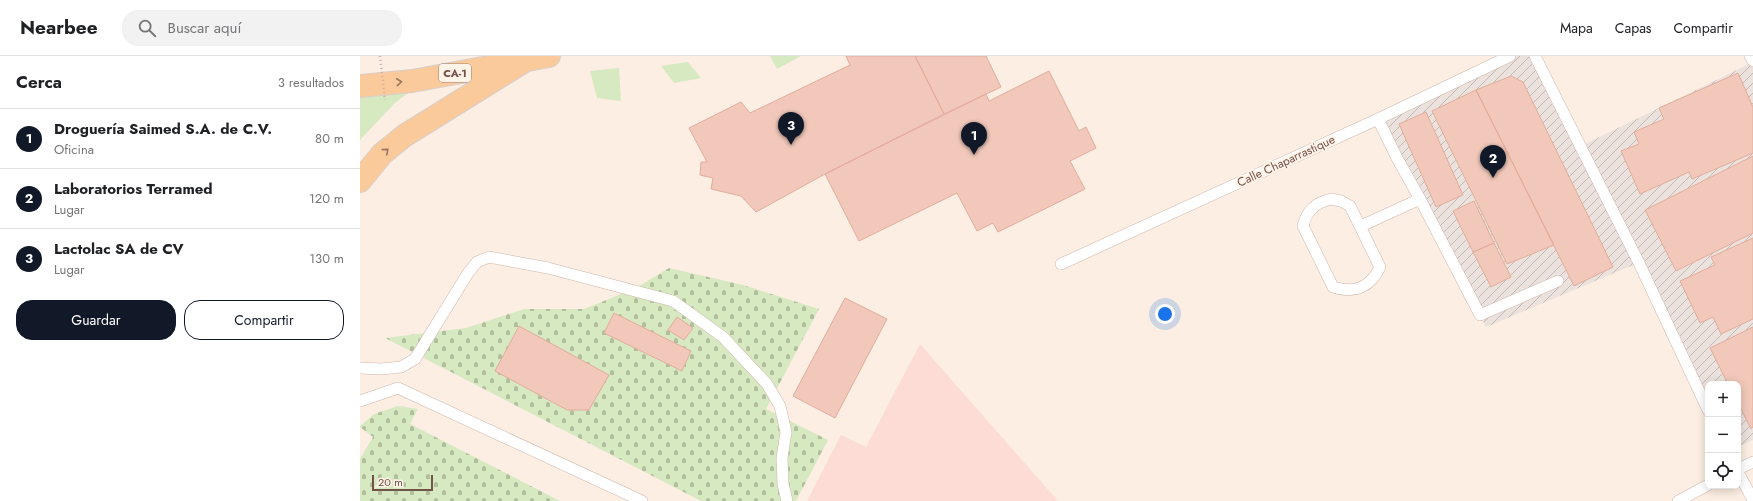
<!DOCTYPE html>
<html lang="es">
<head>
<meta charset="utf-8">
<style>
  :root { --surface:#fff; --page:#f2f2f2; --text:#202124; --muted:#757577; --line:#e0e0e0; --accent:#111827 }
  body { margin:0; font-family:Jost,sans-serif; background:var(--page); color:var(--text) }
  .controls { position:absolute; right:12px; bottom:12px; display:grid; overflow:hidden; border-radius:8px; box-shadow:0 2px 10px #0003 }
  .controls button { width:36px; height:36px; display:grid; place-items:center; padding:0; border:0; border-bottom:1px solid var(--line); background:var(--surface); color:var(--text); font:20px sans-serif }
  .scale { position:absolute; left:12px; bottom:10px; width:61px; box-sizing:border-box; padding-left:4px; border:2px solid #725249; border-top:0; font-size:11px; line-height:14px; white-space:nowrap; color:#725249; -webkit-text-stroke:3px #fff3e8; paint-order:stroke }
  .you { position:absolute; left:805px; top:258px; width:14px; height:14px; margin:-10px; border:3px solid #fff; border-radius:50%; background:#1a73e8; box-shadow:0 0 0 6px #1a73e833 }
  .badge { display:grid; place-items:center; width:26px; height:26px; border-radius:50%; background:var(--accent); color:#fff; font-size:13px; font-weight:700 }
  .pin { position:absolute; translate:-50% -33px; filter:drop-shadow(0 1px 2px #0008) }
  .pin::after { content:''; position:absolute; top:21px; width:14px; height:12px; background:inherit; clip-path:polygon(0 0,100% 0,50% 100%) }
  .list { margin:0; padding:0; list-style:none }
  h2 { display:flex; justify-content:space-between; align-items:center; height:52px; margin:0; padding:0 16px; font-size:17px }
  h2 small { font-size:13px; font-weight:400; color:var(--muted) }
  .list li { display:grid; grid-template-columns:26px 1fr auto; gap:12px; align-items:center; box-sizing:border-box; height:60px; padding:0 16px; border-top:1px solid var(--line) }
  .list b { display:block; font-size:15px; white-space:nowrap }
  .list p { margin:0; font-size:13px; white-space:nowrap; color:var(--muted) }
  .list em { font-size:13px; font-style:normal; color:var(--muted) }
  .actions { display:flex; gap:8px; padding:12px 16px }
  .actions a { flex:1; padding:9px 0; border:1px solid var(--accent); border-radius:16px; text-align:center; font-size:14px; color:var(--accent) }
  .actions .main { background:var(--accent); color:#fff }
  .icon { flex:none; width:22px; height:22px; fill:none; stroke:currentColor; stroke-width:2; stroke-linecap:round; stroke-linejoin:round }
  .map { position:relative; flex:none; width:1393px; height:445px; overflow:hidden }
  header { display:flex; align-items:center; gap:24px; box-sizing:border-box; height:56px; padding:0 20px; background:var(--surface); border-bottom:1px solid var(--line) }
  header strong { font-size:19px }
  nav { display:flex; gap:22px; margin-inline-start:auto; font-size:14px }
  .search { width:280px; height:36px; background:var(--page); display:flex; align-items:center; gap:10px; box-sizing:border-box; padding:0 14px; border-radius:16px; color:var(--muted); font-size:15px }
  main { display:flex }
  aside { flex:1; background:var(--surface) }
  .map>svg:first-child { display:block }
  .commercial { fill:#fcdcd5 }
  .industrial { fill:url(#industrial-furrows) }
  .green { fill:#d6e9c1 }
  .cemetery { fill:url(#cemetery-stones) }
  .building { fill:#f1c8ba; stroke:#e3ac9b }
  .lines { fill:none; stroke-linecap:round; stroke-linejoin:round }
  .lane-casing { stroke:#cfb6ac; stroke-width:12 }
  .primary-casing { stroke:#d8cfcc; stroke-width:24 }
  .lane { stroke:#fff; stroke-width:11 }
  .primary { stroke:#faca9b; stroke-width:22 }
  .path-bridge { stroke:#d5ab9d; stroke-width:2.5; stroke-dasharray:1 3; stroke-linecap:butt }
  .oneway { stroke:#9b7662 }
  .labels { text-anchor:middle; stroke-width:4; stroke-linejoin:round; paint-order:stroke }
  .shield { fill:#fff3e8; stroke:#9c8279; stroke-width:1 }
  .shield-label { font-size:11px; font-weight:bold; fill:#725249 }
  .street-label { font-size:12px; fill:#725249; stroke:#fff3e8 }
</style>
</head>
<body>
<header>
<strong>Nearbee</strong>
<div class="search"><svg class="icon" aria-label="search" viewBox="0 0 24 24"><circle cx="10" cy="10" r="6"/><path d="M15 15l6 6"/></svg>Buscar aquí</div>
<nav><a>Mapa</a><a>Capas</a><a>Compartir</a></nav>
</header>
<main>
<aside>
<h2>Cerca<small>3 resultados</small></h2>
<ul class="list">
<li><span class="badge">1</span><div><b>Droguería Saimed S.A. de C.V.</b><p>Oficina</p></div><em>80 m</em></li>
<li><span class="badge">2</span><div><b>Laboratorios Terramed</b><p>Lugar</p></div><em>120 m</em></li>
<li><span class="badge">3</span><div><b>Lactolac SA de CV</b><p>Lugar</p></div><em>130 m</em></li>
</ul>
<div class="actions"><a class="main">Guardar</a><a>Compartir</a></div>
</aside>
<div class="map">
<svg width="1393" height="445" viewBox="0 0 1393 445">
  <defs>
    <pattern id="industrial-furrows" width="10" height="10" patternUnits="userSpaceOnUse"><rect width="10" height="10" fill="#ebe2dd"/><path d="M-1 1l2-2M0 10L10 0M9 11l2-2" fill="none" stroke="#c3bab5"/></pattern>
    <pattern id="cemetery-stones" width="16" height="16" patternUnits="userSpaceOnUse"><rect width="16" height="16" fill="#d6e9c1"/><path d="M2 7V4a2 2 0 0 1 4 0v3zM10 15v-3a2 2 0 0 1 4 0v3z" fill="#b2bf9f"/></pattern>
  </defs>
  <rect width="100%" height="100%" fill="#fceee2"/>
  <!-- commercial -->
  <path class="commercial" d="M560 288 698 445H447L481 379 506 391Z"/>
  <!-- industrial -->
  <path class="industrial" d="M1150 0H1175L1221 90 1393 6V384L1378 391V328H1348V354L1278 207 1126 271 1018 63Z"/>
  <!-- green -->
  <path class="green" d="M410 0H441L417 13Z
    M328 6 341 22 314 27 301 10Z
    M259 12 261 45 237 42 230 15Z
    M52 34 35 47 0 84V40Z"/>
  <!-- cemetery -->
  <path class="cemetery" d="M309 212 383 229 459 253 406 353 468 384 436 445H341L25 282 106 272 164 253H224L276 232Z
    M38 350 58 353 50 368 200 445H0V403L13 381 0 371V370L14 358Z"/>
  <!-- building -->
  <path class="building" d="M486 0H555L584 58 465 118 396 156 381 140 351 133 353 122 340 119 341 106H347L329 72 381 46 390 57 490 9Z
    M555 0H626L641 31 584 58Z
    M689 15 719 75 726 71 736 92 710 105 725 133 638 176 633 167 617 175 597 137 499 185 465 118 626 38 629 45Z
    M1378 17 1393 51V97L1332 123 1329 116 1280 138 1261 95 1279 88 1274 76 1304 63 1299 52Z
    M1151 20 1163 26 1253 211 1214 230 1116 34Z
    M1116 34 1194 189 1147 208 1072 55Z
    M1066 56 1103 139 1076 151 1039 68Z
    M1393 100V177L1316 215 1285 154Z
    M1114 145 1134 187 1113 196 1093 155Z
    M1393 182V263L1361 278 1353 261 1340 267 1320 225 1355 209 1351 201Z
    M1134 187 1151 221 1131 231 1113 196Z
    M485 242 527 263 475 362 433 340Z
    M254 257 331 295 322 315 244 277Z
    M317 261 333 272 324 284 308 274Z
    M159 270 249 319 229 354H207L135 315Z
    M1393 271V371L1391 373 1378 347V328H1368L1350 292Z"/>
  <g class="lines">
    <!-- lane casing -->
    <g class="lane-casing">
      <path id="lane" d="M1175 0 1279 207 1348 354
        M1390 0 1393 5
        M1018 63 1037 102 1060 143 1120 259 1198 225
        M971 143 981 145 990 150 1020 211C1011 231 994 238 973 231L943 170C947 154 955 147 971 143Z
        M1001 170 1060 143
        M701 208 1018 63 1150 0
        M0 312 21 313 41 311 55 303 108 217 117 206 129 201 188 212 313 245 363 281 407 328 420 350 426 376 422 402 423 428 427 445
        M0 345 38 332 282 445
        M1378 413 1393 406
        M1378 416 1393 444
        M1318 445 1348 429"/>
    </g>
    <!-- primary casing -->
    <g class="primary-casing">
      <path id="primary" d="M0 30 52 25 189 0
        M0 125 22 98 44 80 163 6"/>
    </g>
    <!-- lane -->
    <use href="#lane" class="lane"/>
    <!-- primary -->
    <use href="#primary" class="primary"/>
    <!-- path-bridge -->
    <path class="path-bridge" d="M20 0 25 44"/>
  </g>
  <!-- one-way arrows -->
  <defs><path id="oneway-chevron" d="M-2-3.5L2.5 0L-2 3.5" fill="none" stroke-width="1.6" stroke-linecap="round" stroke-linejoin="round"/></defs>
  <g class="oneway">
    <use href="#oneway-chevron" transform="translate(39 26) rotate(-6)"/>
    <use href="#oneway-chevron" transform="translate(26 95) rotate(-41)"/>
  </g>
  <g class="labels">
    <!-- shield labels -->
    <rect class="shield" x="79" y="8" width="32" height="18" rx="3"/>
    <g class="shield-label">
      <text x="95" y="21">CA-1</text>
    </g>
    <!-- street labels -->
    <g class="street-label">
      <text transform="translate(926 105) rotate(-25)" y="4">Calle Chaparrastique</text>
    </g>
  </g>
</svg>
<div class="controls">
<button>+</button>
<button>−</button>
<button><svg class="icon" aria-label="locate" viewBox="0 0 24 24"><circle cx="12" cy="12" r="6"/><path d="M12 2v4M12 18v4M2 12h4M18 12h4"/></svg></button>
</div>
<div class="scale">20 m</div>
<div class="you"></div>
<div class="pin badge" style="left:614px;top:99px">1</div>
<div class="pin badge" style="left:1133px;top:122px">2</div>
<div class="pin badge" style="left:431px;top:89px">3</div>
</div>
</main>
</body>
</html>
